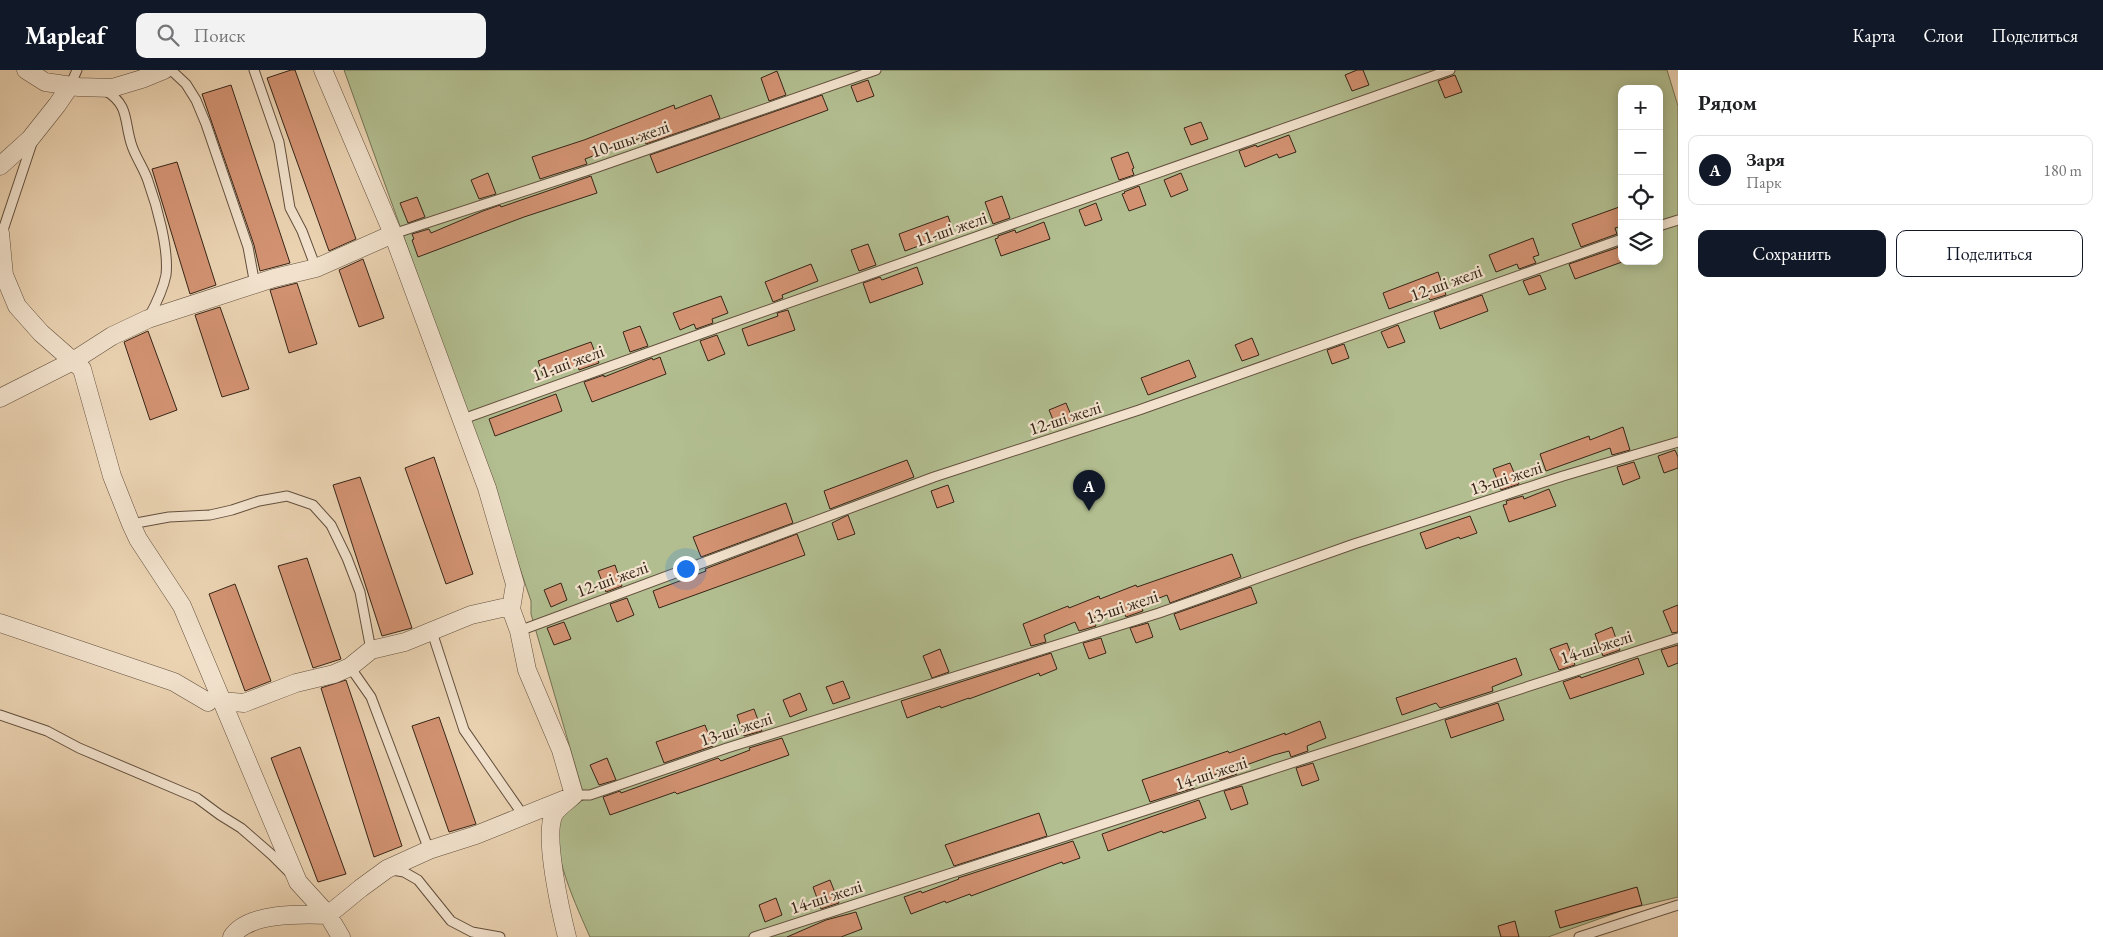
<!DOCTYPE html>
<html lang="ru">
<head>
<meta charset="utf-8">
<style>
  :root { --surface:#fff; --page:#f2f2f2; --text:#202124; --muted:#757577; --line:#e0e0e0; --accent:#111827 }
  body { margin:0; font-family:"EB Garamond",serif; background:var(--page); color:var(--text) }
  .controls { position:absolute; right:15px; top:15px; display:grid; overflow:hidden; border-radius:10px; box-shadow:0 2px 12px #0003 }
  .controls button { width:45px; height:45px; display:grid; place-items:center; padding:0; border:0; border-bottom:1px solid var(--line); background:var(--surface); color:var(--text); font:25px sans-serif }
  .you { position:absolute; left:685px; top:498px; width:18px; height:18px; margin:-12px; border:4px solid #fff; border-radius:50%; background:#1a73e8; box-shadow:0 0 0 8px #1a73e833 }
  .badge { display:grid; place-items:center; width:32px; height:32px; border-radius:50%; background:var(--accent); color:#fff; font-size:16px; font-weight:700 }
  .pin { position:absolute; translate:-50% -41px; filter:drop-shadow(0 1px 2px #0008) }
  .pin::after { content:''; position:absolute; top:26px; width:18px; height:15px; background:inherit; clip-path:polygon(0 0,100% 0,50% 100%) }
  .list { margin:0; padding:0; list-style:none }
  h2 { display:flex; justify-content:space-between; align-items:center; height:65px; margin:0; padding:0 20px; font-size:21px }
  h2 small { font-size:16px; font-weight:400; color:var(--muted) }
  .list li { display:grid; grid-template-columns:32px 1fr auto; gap:15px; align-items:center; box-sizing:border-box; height:70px; margin:0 10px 10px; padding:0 10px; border:1px solid var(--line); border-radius:10px }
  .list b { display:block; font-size:19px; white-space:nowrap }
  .list p { margin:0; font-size:16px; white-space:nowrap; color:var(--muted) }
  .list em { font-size:16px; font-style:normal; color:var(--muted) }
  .actions { display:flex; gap:10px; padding:15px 20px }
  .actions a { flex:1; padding:11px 0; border:1px solid var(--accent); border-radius:10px; text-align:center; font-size:18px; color:var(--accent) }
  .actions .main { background:var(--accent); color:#fff }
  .icon { flex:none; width:28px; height:28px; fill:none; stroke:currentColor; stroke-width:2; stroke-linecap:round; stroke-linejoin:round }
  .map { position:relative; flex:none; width:1678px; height:867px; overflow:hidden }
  header { display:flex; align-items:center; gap:30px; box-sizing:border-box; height:70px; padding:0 25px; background:var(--accent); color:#fff }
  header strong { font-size:24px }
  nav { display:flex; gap:28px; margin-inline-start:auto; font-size:18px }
  .search { width:350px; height:45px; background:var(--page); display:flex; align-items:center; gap:12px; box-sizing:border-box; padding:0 18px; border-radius:10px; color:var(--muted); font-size:19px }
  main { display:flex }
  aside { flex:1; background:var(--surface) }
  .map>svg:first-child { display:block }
  .green { fill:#b2be90; stroke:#747254; fill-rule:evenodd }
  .building { fill:#d39373; stroke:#362517 }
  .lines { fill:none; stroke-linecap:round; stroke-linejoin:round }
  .lane-casing { stroke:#63503e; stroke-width:11 }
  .street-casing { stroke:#63503e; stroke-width:19 }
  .lane { stroke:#f2e2cd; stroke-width:9 }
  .street { stroke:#f2e2cd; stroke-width:18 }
  .labels { text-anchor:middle; stroke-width:4.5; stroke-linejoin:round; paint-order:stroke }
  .street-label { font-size:18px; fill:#362517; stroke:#f2e2cd }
</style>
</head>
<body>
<header>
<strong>Mapleaf</strong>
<div class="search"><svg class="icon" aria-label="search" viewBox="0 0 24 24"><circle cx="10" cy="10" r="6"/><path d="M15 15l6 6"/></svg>Поиск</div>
<nav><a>Карта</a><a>Слои</a><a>Поделиться</a></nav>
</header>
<main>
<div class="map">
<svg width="1678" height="867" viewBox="0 0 1678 867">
  <rect width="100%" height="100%" fill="#ebd3b2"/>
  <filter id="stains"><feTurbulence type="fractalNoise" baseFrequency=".004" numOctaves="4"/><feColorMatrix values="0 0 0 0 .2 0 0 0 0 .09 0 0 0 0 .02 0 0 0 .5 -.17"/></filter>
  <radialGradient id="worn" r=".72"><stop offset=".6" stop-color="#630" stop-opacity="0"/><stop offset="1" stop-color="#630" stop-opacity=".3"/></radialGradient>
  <!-- green -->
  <path class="green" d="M344 0H1667L1678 36V827L1624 840 1548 867H590C579 842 546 773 561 749 566 740 576 734 585 729L531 544V531L470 351ZM1622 19H1659V191H1622Z"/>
  <!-- building -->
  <path class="building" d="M291 0H295L356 169 329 181 267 8Z
    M1357 0H1363L1369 15 1352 21 1345 5Z
    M777 1 786 25 769 31 761 8Z
    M1455 5 1462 22 1445 28 1438 11Z
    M868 10 874 26 857 32 851 16Z
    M231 15 290 193 260 201 254 175 202 24Z
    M711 25 720 48 646 74 643 67 585 89 587 94 540 109 532 87 584 70 674 35 675 39Z
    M822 25 828 40 657 103 650 85Z
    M1201 52 1208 69 1191 75 1184 58Z
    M1289 65 1296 82 1279 88 1277 84 1245 97 1239 81 1256 75 1257 77Z
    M1128 82 1134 98 1132 99 1134 105 1119 110 1111 88Z
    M177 92 216 215 190 224 152 99Z
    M488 103 496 124 479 129 471 110Z
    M1181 103 1188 120 1171 127 1164 110Z
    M591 106 597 123 524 147 418 187 412 170 414 169 412 164 429 159 431 163 483 141 500 135 501 137Z
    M1139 116 1146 135 1129 141 1122 124 1125 123 1124 122Z
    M1002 126 1010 148 993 154 985 132Z
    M417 127 425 147 408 153 400 133Z
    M1096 133 1102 150 1085 156 1079 140Z
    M1622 136V156L1615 158 1617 164 1581 177 1572 154Z
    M948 146 954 163 905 181 899 164Z
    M1044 152 1050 169 1001 186 995 169 998 168V166L1015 160 1016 163Z
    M1533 168 1539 185 1533 187 1536 193 1519 199 1517 194 1496 202 1489 185Z
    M868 174 876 195 859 201 851 180Z
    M1622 176V192L1575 209 1569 194Z
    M363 189 384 248 359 257 339 200Z
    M811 194 818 211 782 225 783 228 773 232 765 212Z
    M917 197 923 214 870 233 863 213 880 207 882 210Z
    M1438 202 1446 225 1430 230 1427 225 1389 239 1383 223Z
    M1540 205 1546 219 1529 225 1523 211Z
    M297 213 317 274 289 283 270 220Z
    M1482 225 1488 241 1440 259 1434 242Z
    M721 226 728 243 712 249 713 253 696 259 694 254 680 260 673 243Z
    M220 237 249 319 222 327 195 245Z
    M788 240 795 260 748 276 742 259 778 246 777 243Z
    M1398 255 1405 272 1388 278 1381 262Z
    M640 256 648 276 630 282 623 262Z
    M148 261 177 340 150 350 124 272Z
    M717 265 725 284 708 291 700 271Z
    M1252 268 1259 285 1242 291 1235 275Z
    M591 272 599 293 579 300 578 296 544 308 538 291Z
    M1344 274 1349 288 1332 294 1327 280Z
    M660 287 666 304 592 332 584 312 604 305V307L652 288 653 290Z
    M1189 290 1196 307 1148 325 1141 308Z
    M556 324 562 341 495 366 489 349Z
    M1066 333 1073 350 1056 357 1049 340Z
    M1623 357 1630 380 1612 385 1610 378 1546 401 1540 384 1589 366 1590 370Z
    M1675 380 1678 387V398L1664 403 1658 386Z
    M434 387 473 504 446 514 405 398Z
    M907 390 914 407 830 439 824 421Z
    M1634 392 1640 408 1623 415 1617 397Z
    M1510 393 1519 414 1501 420 1493 399Z
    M360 407 412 558 382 566 333 415Z
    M948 415 954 432 937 438 931 421Z
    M1549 419 1556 436 1509 452 1503 435 1507 434 1506 431 1523 426 1524 429Z
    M786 433 793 453 701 487 693 467Z
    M848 445 855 464 838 470 832 453Z
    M1470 446 1477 463 1460 469 1459 467 1426 479 1420 463Z
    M797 464 805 485 659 538 653 521 706 501 705 499Z
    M1232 484 1241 507 1170 533 1167 525 1141 535 1143 541 1126 547 1122 537 1093 548 1096 556 1079 561 1075 552 1046 564 1044 565 1046 572 1031 576 1023 554 1068 536 1069 538 1099 526 1100 529 1136 515 1137 517Z
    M307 488 341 589 313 598 278 496Z
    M615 495 622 516 606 522 598 501Z
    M561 513 567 530 551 537 544 520Z
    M235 514 271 611 245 621 209 524Z
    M1251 517 1257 533 1180 560 1174 544Z
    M627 528 634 545 617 552 610 534Z
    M1678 535V562L1672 563 1663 541Z
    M564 552 571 569 554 575 547 558Z
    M1148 553 1153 567 1136 573 1130 558Z
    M1612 557 1620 580 1603 586 1595 564Z
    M1101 568 1106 583 1089 589 1083 573Z
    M1567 573 1575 595 1559 600 1550 579Z
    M1678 575V593L1668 597 1661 580Z
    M940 579 949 602 932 608 923 586Z
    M1051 583 1057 599 1040 606 1039 603 969 629V628L941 638 940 636 907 648 901 631Z
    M1516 588 1522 605 1492 617 1493 621 1440 638 1436 633 1402 645 1396 628Z
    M1638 588 1644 604 1570 629 1563 612 1580 606 1581 608Z
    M346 610 402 776 374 787 321 618Z
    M843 611 850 628 833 634 826 617Z
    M800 623 807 640 790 647 783 630Z
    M1498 633 1504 650 1451 668 1445 650Z
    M754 639 762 661 744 666 737 645Z
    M439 647 476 754 449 762 412 656Z
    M1320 651 1326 668 1307 676 1308 681 1291 687 1289 681 1274 685 1235 699 1237 704 1220 710 1217 704 1193 713 1194 718 1150 732 1142 710 1228 681 1229 683 1285 663V665Z
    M705 655 713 676 664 693 656 672Z
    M782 668 789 685 677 724 675 722 610 745 603 727 620 721 621 723 718 688 721 691 750 680 749 678Z
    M300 677 346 804 318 812 271 688Z
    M607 688 616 710 599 715 590 695Z
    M1313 693 1319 710 1302 716 1296 698Z
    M1242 716 1248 734 1231 740 1224 721Z
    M1199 730 1206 748 1163 763 1162 761 1108 781 1102 764Z
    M1039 743 1047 766 954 796 945 775Z
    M1073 771 1080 788 1063 794 1062 792 971 826 970 824 946 833 945 831 911 844 904 827 921 821 922 823 959 809 958 808Z
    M830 810 839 833 821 839 813 817Z
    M1637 817 1642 835 1560 858 1555 841Z
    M776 828 782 845 765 852 759 835Z
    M856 842 862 859 841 867H787L826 850Z
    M1515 851 1519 867H1501L1498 856Z"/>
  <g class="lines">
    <!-- lane casing -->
    <g class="lane-casing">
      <path id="lane" d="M171 0 186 14 196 30 206 54 248 177 255 215
        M254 0 279 72 290 138 302 161 316 198
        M70 16 77 0
        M106 21C129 35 124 50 131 73 135 87 144 98 148 111 157 136 169 179 166 205 163 220 156 234 149 247
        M1659 156 1678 150
        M393 164 595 98 876 0
        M1 166 33 70
        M463 349C791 230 1121 117 1450 0
        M131 454 169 447 210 445 232 440 259 431 287 426 313 435 331 455 347 488 360 522 371 580
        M519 561 934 407 1139 340 1622 169
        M432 562 464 660 523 745
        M350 597 371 627 429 780
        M0 645 47 661 79 678 197 728 220 745 241 758 272 785 289 802
        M574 725H590L727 678 1159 543 1354 474 1563 406 1678 372
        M392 800 404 802 418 810 451 851 472 862 500 867
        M754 867 1678 568
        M1579 867 1678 835"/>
    </g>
    <!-- street casing -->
    <g class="street-casing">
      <path id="street" d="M26 0 45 12 79 17 112 18 142 9 164 0
        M323 0 393 164 487 418 515 514 511 539 519 561 527 600 561 680 574 725C568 731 558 737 554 744 543 765 561 843 567 867
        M0 96 30 69 57 35 70 16
        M0 163 4 205 17 236 41 263 82 299 112 406 131 454 138 469 182 536 298 812 328 845 341 867
        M0 328 73 291 112 266 148 249 274 208 316 198 393 164
        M0 553 174 612 208 632
        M221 631 244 633 296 613 334 604 350 597 371 580 405 572 471 545 502 538 511 539
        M232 867C247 842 303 844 328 845L361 818 387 799 429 780 476 765 568 728"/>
    </g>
    <!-- lane -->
    <use href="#lane" class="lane"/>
    <!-- street -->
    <use href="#street" class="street"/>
  </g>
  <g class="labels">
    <!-- street labels -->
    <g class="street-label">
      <text transform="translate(630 69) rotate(-19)" y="6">10-шы желі</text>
      <text transform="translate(951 159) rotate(-19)" y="6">11-ші желі</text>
      <text transform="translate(1446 213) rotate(-20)" y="6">12-ші желі</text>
      <text transform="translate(568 293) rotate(-20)" y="6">11-ші желі</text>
      <text transform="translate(1065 348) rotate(-18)" y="6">12-ші желі</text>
      <text transform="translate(1506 408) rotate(-18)" y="6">13-ші желі</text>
      <text transform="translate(612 509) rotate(-20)" y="6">12-ші желі</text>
      <text transform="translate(1122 537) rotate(-18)" y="6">13-ші желі</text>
      <text transform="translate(1596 577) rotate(-18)" y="6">14-ші желі</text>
      <text transform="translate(736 659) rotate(-18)" y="6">13-ші желі</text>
      <text transform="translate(1211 703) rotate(-18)" y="6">14-ші желі</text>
      <text transform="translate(826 827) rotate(-18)" y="6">14-ші желі</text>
    </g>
  </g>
  <rect width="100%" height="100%" filter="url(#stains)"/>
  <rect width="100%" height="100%" fill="url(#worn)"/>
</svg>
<div class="controls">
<button>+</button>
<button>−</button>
<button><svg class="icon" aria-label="locate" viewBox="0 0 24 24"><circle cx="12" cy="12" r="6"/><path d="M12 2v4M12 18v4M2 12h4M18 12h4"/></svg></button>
<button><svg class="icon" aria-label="layers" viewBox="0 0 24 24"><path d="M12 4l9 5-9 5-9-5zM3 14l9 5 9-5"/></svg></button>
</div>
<div class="you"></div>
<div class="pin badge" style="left:1089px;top:441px">A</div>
</div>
<aside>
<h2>Рядом<small></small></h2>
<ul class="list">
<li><span class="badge">A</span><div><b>Заря</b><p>Парк</p></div><em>180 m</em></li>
</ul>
<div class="actions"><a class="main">Сохранить</a><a>Поделиться</a></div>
</aside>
</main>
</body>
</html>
